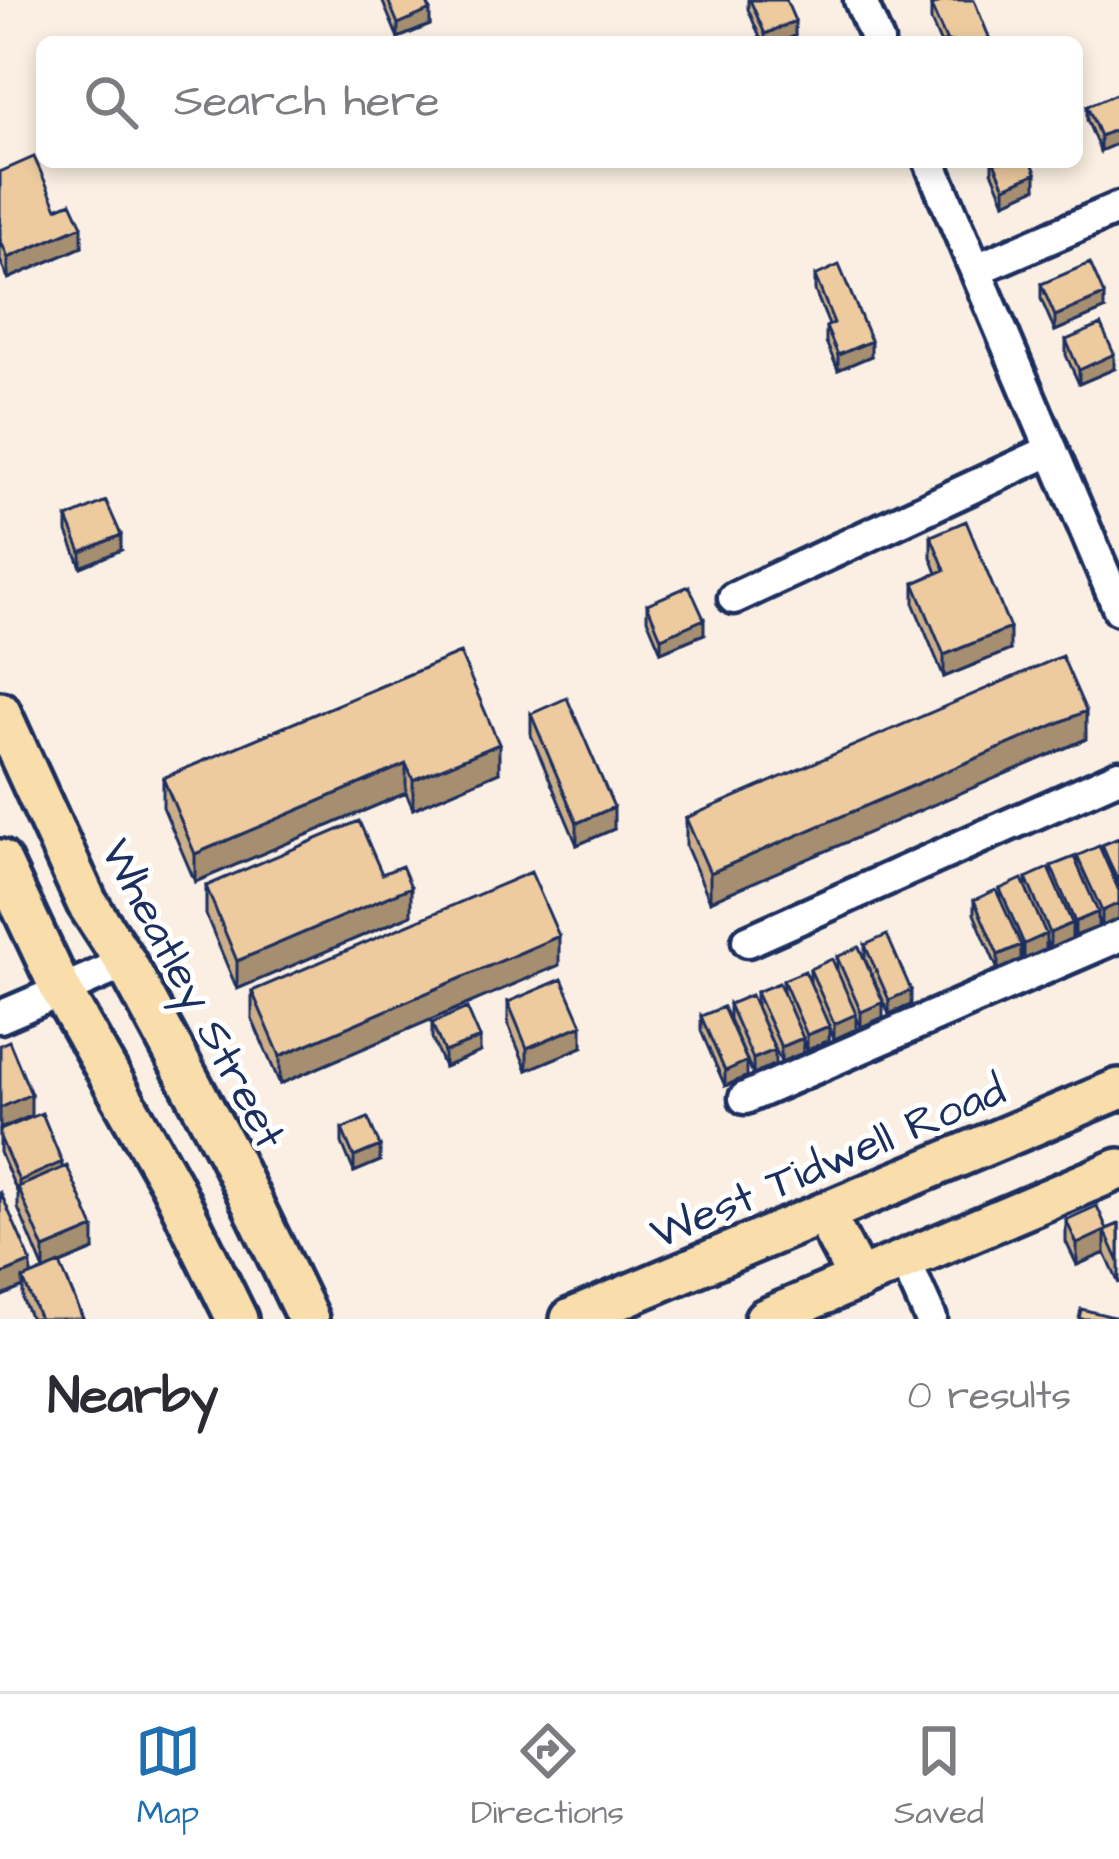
<!DOCTYPE html>
<html lang="en">
<head>
<meta charset="utf-8">
<style>
  :root { --surface:#fff; --page:#f2f2f3; --text:#2b2b33; --muted:#7c7c81; --line:#e1e1e2; --accent:#1f6fb2 }
  body { margin:0; font-family:"Architects Daughter",sans-serif; background:var(--page); color:var(--text) }
  .list { margin:0; padding:0; list-style:none }
  h2 { display:flex; justify-content:space-between; align-items:center; height:156px; margin:0; padding:0 48px; font-size:51px }
  h2 small { font-size:39px; font-weight:400; color:var(--muted) }
  .icon { flex:none; width:66px; height:66px; fill:none; stroke:currentColor; stroke-width:2; stroke-linecap:round; stroke-linejoin:round }
  .map { position:relative; flex:none; width:1119px; height:1319px; overflow:hidden }
  .search { position:absolute; background:var(--surface); box-shadow:0 6px 18px #0003; left:36px; right:36px; top:36px; height:132px; display:flex; align-items:center; gap:30px; box-sizing:border-box; padding:0 42px; border-radius:18px; color:var(--muted); font-size:45px }
  .sheet { height:372px; background:var(--surface) }
  nav { display:flex; justify-content:space-around; align-items:center; box-sizing:border-box; height:168px; border-top:3px solid var(--line); background:var(--surface); font-size:33px; color:var(--muted) }
  nav a { display:grid; justify-items:center; gap:6px }
  nav .on { color:var(--accent) }
  .map>svg:first-child { display:block }
  .lines { fill:none; stroke-linecap:round; stroke-linejoin:round }
  .minor-casing { stroke:#1b2f5e; stroke-width:39 }
  .major-casing { stroke:#1b2f5e; stroke-width:48 }
  .minor { stroke:#fff; stroke-width:30 }
  .major { stroke:#f9deab; stroke-width:39 }
  .wall { fill:#ccaf89; stroke:#1b2f5e; stroke-width:3 }
  .shaded-wall { fill:#a68e6f; stroke:#1b2f5e; stroke-width:3 }
  .building { fill:#edcb9f; stroke:#1b2f5e; stroke-width:3 }
  .labels { text-anchor:middle; stroke-width:10; stroke-linejoin:round; paint-order:stroke }
  .street-label { font-size:45px; fill:#1b2f5e; stroke:#fff }
</style>
</head>
<body>
<div class="map">
<svg width="1119" height="1319" viewBox="0 0 1119 1319">
  <rect width="100%" height="100%" fill="#faefe2"/>
  <filter id="ink" filterUnits="userSpaceOnUse"><feTurbulence type="fractalNoise" baseFrequency=".00833" numOctaves="2"/><feDisplacementMap in="SourceGraphic" scale="24" xChannelSelector="R" yChannelSelector="G"/><feConvolveMatrix kernelMatrix="1 2 1 2 8 2 1 2 1" color-interpolation-filters="sRGB"/></filter>
  <g filter="url(#ink)">
    <g class="lines">
      <!-- minor casing -->
      <g class="minor-casing">
        <path id="minor" d="M860 0 878 42
          M930 162 1119 609
          M977 269 1119 208
          M734 598 1052 450
          M748 941 1119 776
          M0 1017 126 963
          M745 1098 1119 936
          M904 1259 931 1319"/>
      </g>
      <!-- major casing -->
      <g class="major-casing">
        <path id="major" d="M0 712 87 903 126 963 229 1155 308 1319
          M0 860 61 990 171 1184 237 1319
          M824 1214 859 1280
          M571 1319 1119 1089
          M765 1319 1119 1169"/>
      </g>
      <!-- minor -->
      <use href="#minor" class="minor"/>
      <!-- major -->
      <use href="#major" class="major"/>
    </g>
    <!-- wall -->
    <path class="wall" d="M382 0H426L430 25 398 38Z
      M748 0H786L795 36 780 42H762L748 9Z
      M931 6 989 42H940L931 21Z
      M1119 96 1100 151 1087 120V106Z
      M992 162H1032L1036 188 1005 202 992 171Z
      M0 172 57 208 82 247 8 279 0 260Z
      M815 276 871 356 838 370 826 342V327L829 325 815 291Z
      M1041 284 1104 310 1055 331 1041 299Z
      M1066 340 1114 369 1079 384 1066 355Z
      M67 518 121 550 81 567 67 532Z
      M931 536 1010 650 944 677 914 605V583L937 573 931 557Z
      M647 604 704 634 661 652 647 619Z
      M460 653 499 772 413 809 406 793 195 882 163 807V778Z
      M531 714 614 829 577 845 531 735Z
      M1086 739 710 901 686 846V818Z
      M1119 838V918L1102 926 1098 917V927L1075 936 1072 928V938L1050 948 1046 941V949L1024 959 1021 950V960L998 970 974 914V900L1000 899V889L1026 886V878L1051 877V866H1077V856L1102 853V845Z
      M382 874 411 915 237 989 206 915V886Z
      M865 945 911 1005 889 1014 865 959Z
      M837 957 883 1017 861 1027 856 1016V1029L834 1039 829 1028V1040L807 1050 803 1040V1053L781 1062 756 1007V992L783 993V980L810 982V969L837 970Z
      M559 965 280 1084 252 1019V991Z
      M508 1002 582 1047 527 1070 508 1024Z
      M729 1004 775 1064 753 1074 729 1019Z
      M701 1016 747 1076 725 1086 701 1031Z
      M432 1023 480 1052 444 1067 432 1038Z
      M342 1129 380 1161 354 1172 342 1143Z
      M0 1130 62 1168 94 1250 60 1264 83 1319H31L23 1301V1287L0 1297V1191L31 1276 44 1270 18 1208V1194L0 1152Z
      M1066 1220 1107 1229 1119 1224V1284L1105 1253 1077 1265 1066 1242Z"/>
    <!-- shaded-wall -->
    <path class="shaded-wall" d="M430 10V25L398 38V24Z
      M795 21V36L780 42H765V34Z
      M1119 128V143L1100 151V136Z
      M1036 173V188L1005 202V187Z
      M82 226V247L8 279V258Z
      M1104 295V310L1055 331V316Z
      M871 341V356L838 370V355Z
      M1114 354V369L1079 384V370Z
      M121 535V550L81 567V552Z
      M704 619V634L661 652V638Z
      M1010 628V650L944 677V655Z
      M1086 711V739L710 901V873Z
      M499 744V772L413 809V780Z
      M406 764V793L195 882V854Z
      M614 807V829L577 845V823Z
      M411 887V915L237 989V961Z
      M1119 903V918L1102 926V911Z
      M1098 912V927L1075 936V922Z
      M1072 923V938L1050 948V933Z
      M1046 934V949L1024 959V944Z
      M559 936V965L280 1084V1056Z
      M1021 945V960L998 970V955Z
      M911 990V1005L889 1014V1000Z
      M883 1002V1017L861 1027V1012Z
      M856 1014V1029L834 1039V1024Z
      M582 1025V1047L527 1070V1048Z
      M829 1026V1040L807 1050V1035Z
      M480 1038V1052L444 1067V1052Z
      M803 1038V1053L781 1062V1047Z
      M775 1050V1064L753 1074V1059Z
      M747 1061V1076L725 1086V1071Z
      M31 1094V1116L0 1129V1108Z
      M380 1146V1161L354 1172V1157Z
      M62 1162V1177L19 1189V1181Z
      M94 1228V1250L44 1271V1249Z
      M1105 1231V1253L1077 1265V1244Z
      M31 1262V1284L23 1279V1287L0 1297V1275Z"/>
    <!-- building -->
    <path class="building" d="M388 0H426L430 10 398 24Z
      M750 0H786L795 21 765 34Z
      M945 0H974L989 37 979 42H947L931 6Z
      M629 35 632 42H613Z
      M1118 93 1119 128 1100 136 1087 106Z
      M34 157 57 208 71 202 82 226 8 258 0 239V172Z
      M994 162H1032L1036 173 1005 187Z
      M1090 263 1104 295 1055 316 1041 284Z
      M839 265 871 341 838 355 826 327 834 323 815 276Z
      M1101 325 1114 354 1079 370 1066 340Z
      M106 501 121 535 81 552 67 518Z
      M966 521 1010 628 944 655 914 583 945 570 931 536Z
      M689 586 704 619 661 638 647 604Z
      M460 653 499 744 413 780 406 764 195 854 163 778Z
      M1062 656 1086 711 710 873 686 818Z
      M567 698 614 807 577 823 531 714Z
      M359 821 382 874 402 866 411 887 237 961 206 886Z
      M1119 838V884L1102 845Z
      M1099 846 1119 891V903L1102 911 1077 856Z
      M1074 857 1098 912 1075 922 1051 866Z
      M1048 868 1072 923 1050 933 1026 878Z
      M531 872 559 936 280 1056 252 991Z
      M1022 879 1046 934 1024 944 1000 889Z
      M996 890 1021 945 998 955 974 900Z
      M887 935 911 990 889 1000 865 945Z
      M859 947 883 1002 861 1012 837 957Z
      M832 959 856 1014 834 1024 810 969Z
      M805 971 829 1026 807 1035 783 980Z
      M562 979 582 1025 527 1048 508 1002Z
      M779 983 803 1038 781 1047 756 992Z
      M751 995 775 1050 753 1059 729 1004Z
      M723 1007 747 1061 725 1071 701 1016Z
      M467 1008 480 1038 444 1052 432 1023Z
      M9 1041 31 1094 0 1108V1045Z
      M42 1113 62 1162 19 1181 0 1137V1130Z
      M368 1118 380 1146 354 1157 342 1129Z
      M67 1166 94 1228 44 1249 18 1187Z
      M0 1191 31 1262 0 1275Z
      M1097 1206 1107 1229 1119 1224V1262L1105 1231 1077 1244 1066 1220Z
      M60 1264 83 1319H40L23 1279Z
      M1081 1309 1118 1318 1117 1319H1079Z"/>
  </g>
  <g class="labels">
    <!-- street labels -->
    <g class="street-label">
      <text transform="translate(195 993) rotate(62)" y="16">Wheatley Street</text>
      <text transform="translate(827 1160) rotate(-23)" y="16">West Tidwell Road</text>
    </g>
  </g>
</svg>
<div class="search"><svg class="icon" aria-label="search" viewBox="0 0 24 24"><circle cx="10" cy="10" r="6"/><path d="M15 15l6 6"/></svg>Search here</div>
</div>
<section class="sheet">
<h2>Nearby<small>0 results</small></h2>
<ul class="list">
</ul>
</section>
<nav>
<a class="on"><svg class="icon" aria-label="map" viewBox="0 0 24 24"><path d="M3 6l6-2 6 2 6-2v14l-6 2-6-2-6 2zM9 4v14M15 6v14"/></svg>Map</a>
<a><svg class="icon" aria-label="directions" viewBox="0 0 24 24"><path d="M12 3l9 9-9 9-9-9zM9 14v-3h6M13 9l2 2-2 2"/></svg>Directions</a>
<a><svg class="icon" aria-label="saved" viewBox="0 0 24 24"><path d="M7 4h10v16l-5-4-5 4z"/></svg>Saved</a>
</nav>
</body>
</html>
